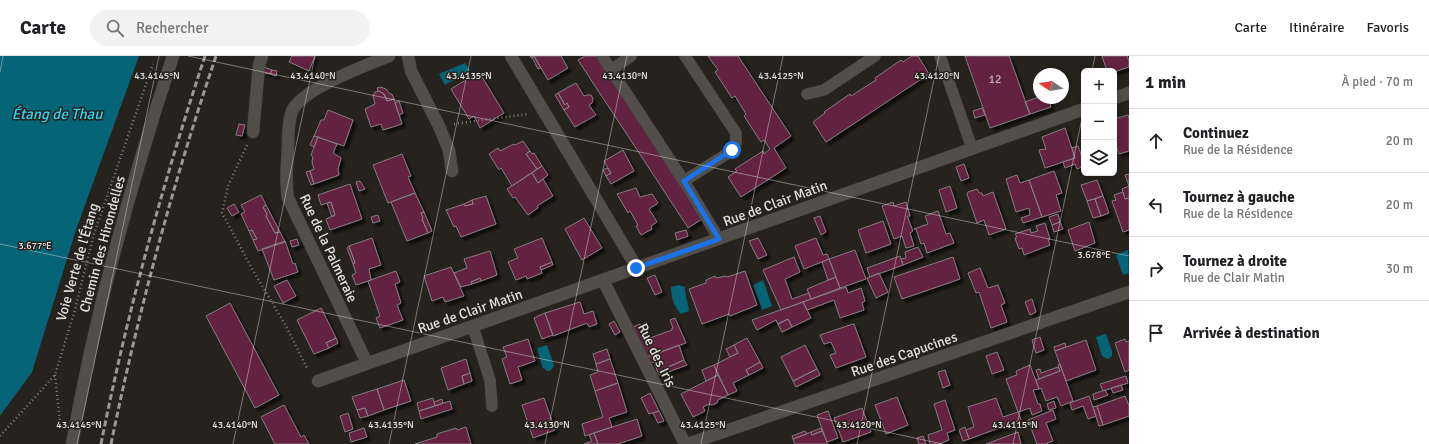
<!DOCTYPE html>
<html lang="fr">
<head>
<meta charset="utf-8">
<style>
  :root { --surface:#fff; --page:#f2f2f2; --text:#202124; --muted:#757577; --line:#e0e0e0 }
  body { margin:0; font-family:Signika,sans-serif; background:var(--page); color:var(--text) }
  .controls { position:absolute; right:12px; top:12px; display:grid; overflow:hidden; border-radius:6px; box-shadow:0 2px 6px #0003 }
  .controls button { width:36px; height:36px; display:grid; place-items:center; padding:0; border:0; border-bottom:1px solid var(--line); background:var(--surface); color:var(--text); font:20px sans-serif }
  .compass { position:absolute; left:1033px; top:12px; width:36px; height:36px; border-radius:50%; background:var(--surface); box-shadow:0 2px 6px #0003; rotate:282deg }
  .stop { position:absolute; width:12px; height:12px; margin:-9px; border:3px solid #1a73e8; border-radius:50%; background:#fff }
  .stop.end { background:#1a73e8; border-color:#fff; box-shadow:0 1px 4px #0008 }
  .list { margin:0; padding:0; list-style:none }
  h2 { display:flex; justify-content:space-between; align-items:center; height:52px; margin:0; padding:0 16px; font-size:17px }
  h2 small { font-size:13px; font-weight:400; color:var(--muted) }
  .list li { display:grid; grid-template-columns:26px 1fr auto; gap:12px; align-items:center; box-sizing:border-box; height:64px; padding:0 16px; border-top:1px solid var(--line) }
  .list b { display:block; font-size:15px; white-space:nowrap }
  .list p { margin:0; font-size:13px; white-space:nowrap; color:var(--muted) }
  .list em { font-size:13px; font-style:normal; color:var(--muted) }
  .icon { flex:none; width:22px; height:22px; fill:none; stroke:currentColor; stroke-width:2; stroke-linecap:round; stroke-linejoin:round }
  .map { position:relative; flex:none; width:1129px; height:388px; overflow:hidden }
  header { display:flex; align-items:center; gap:24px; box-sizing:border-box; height:56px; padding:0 20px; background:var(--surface); border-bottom:1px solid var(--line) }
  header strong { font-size:19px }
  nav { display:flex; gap:22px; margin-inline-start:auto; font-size:14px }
  .search { width:280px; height:36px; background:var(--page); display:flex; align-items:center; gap:10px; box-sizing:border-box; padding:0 14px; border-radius:22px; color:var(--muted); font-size:15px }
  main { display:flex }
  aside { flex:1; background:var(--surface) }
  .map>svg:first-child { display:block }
  .water { fill:#056577 }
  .building { fill:#62203f; stroke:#847d7f; filter:url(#shadow) }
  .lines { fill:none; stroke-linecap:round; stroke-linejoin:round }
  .lane-casing { stroke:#423e3b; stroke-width:12 }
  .street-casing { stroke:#423e3b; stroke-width:13 }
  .secondary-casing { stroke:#423e3b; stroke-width:13 }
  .path { stroke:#807d7a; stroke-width:2.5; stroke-dasharray:1 3; stroke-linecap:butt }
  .lane { stroke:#524e49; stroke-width:11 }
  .street { stroke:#524e49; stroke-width:12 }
  .secondary { stroke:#524e49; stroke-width:12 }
  .rail { stroke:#9b9895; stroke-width:3; stroke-dasharray:6 3; stroke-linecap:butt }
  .route { stroke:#1a73e8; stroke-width:5 }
  .ticks { fill:none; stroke:#e3e1de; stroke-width:1; stroke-opacity:0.45 }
  .labels { text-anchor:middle; stroke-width:3; stroke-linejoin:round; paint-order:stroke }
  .number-label { font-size:12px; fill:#c3b1b6 }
  .street-label { font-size:14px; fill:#e3e1de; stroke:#26221e }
  .water-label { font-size:15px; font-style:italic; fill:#33d3f4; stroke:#26221e }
  .ticks-label { font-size:10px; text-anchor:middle; fill:#e3e1de; stroke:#26221e; stroke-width:3; stroke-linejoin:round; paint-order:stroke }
</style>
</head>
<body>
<header>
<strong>Carte</strong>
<div class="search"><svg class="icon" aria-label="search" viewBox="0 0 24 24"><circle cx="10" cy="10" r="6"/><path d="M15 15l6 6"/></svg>Rechercher</div>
<nav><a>Carte</a><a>Itinéraire</a><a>Favoris</a></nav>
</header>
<main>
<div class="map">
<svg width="1129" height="388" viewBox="0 0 1129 388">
  <defs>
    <filter id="shadow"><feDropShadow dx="3.5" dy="3.5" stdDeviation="1" flood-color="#0009"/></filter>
  </defs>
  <rect width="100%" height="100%" fill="#26221e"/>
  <!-- water -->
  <path class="water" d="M0 0H139L76 174 32 316 0 360Z
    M465 7 470 14 445 29 439 18Z
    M1128 194 1129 217 1123 219 1116 199Z
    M763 224 772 250 762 254 753 229Z
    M679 229 685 231C685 239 688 246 689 255L681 258C674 251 671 241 671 231Z
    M1106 278 1112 295V300L1108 303 1102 300 1096 281Z
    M547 289 554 310 550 315H547L544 312 543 313 537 292Z"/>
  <!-- building -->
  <path class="building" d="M292 0H315L309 15 289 6Z
    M530 0H561L568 12 548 24 534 0 531 2Z
    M534 0 541 12 538 13 532 1Z
    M585 0H596L702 163 688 172 687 170 578 4Z
    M708 0H738L791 80 774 92 786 112 741 141 728 121 737 115 735 113 763 95 764 98 770 93 764 84 761 86 744 60 746 58 735 40 732 42 715 16 718 14Z
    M912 0H918L929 18 826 86 813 66 825 57 824 56 850 38 851 40 876 24 875 22 901 4 903 6Z
    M965 0H1009L1030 58 990 72Z
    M1102 0H1127L1129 5V11L1114 16V15H1107Z
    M264 11 272 14 270 18 265 17Z
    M272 14 277 15 276 20 270 18Z
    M479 16 504 57 480 72 474 60 469 63 451 33Z
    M576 27 584 40 587 39H591L593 43 592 47 589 49 596 59 575 71 564 54 569 51 567 47 565 49 558 37Z
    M380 31 386 33 390 38H392L394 43 387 45 383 37 378 35 377 32Z
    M379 35 385 39 387 45 394 43 402 68 383 74 381 68 371 71 365 53 375 48 373 40 375 36Z
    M558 37 565 49 567 47 569 51 564 54 555 39Z
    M1039 41V42H1048L1051 51 1030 58 1025 46Z
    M399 45 403 57 399 59 395 47Z
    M982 52 985 59 975 62 973 55Z
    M328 54 353 64 344 90 314 80 321 64H324Z
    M1128 59 1129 62V95L1119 98 1114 84V63Z
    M239 68 245 69 242 80 236 79Z
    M1065 72 1075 102 1045 112 1039 94 1046 93 1042 81Z
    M314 80 318 81 314 91 310 89Z
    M318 81 337 88 333 97 341 102 338 113 339 119 314 128 310 115 314 113 312 106 313 101 311 99Z
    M523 85 530 95 526 98 537 113 512 130 501 112 499 114 489 98 498 92 500 95 514 88 515 89Z
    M1078 90 1084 106V110L1077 113 1075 108 1065 112 1063 106 1075 102 1072 92Z
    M623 94 634 115 611 128 606 120 611 117 604 105Z
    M530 95 532 98 534 97 542 110 537 113 526 98Z
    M402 98 411 120 408 121 415 137 388 147 373 109Z
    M964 108 969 122 961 125 956 111Z
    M542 110 548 119 538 127 532 117Z
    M607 112 611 117 606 120 603 114Z
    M310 115 314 128 311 129 306 116Z
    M1054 115 1062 137 1056 139 1061 155 1042 161 1029 124Z
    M532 117 538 127 543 123 553 140 537 150 538 152 528 159 515 141 513 142 507 133Z
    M1129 118V130L1125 119Z
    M1017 119 1020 127 1029 124 1042 161 1023 167 1021 162 1030 159 1029 152 1016 156 1006 123Z
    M1097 124 1103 140 1087 145 1081 129Z
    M360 125 365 133 359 135 356 126Z
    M350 128 362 163 330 174 326 163 335 159 331 146 321 149 318 139Z
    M950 130 957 152 946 156 939 134Z
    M1129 130V142L1125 143 1122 133Z
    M636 132 640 141 652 138 658 147 649 153 657 166 651 170 652 173 641 179 636 170 638 169 630 155 628 157 617 138Z
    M977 133 979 137H982L983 140 993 136 1006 173 989 179 984 164 977 167 967 138 968 136Z
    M1123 136 1125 143 1129 142V174L1123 176 1112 145 1116 144 1114 139Z
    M415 137 424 156 421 157 423 162 422 163 428 177 407 185 391 146Z
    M261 139 266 149 263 151 267 158 266 160 275 177 280 176 285 186 258 195 253 184 257 183 252 174 249 175 241 158 245 156 241 149Z
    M486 140 496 168 461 181 456 170 454 171 446 154 464 148 465 150 473 148 472 144Z
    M1103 140 1109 157 1101 160 1095 143Z
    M1095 143 1101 160 1093 162 1087 145Z
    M472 144 473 148 465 150 464 148Z
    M331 146 335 159 332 161 327 147Z
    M893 146 894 150 906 146 910 160H907L913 175 910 177 914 190 906 192 902 180 894 183 882 150Z
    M234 148 239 156 232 160 227 152Z
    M266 149 280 176 275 177 266 160 267 158 263 151Z
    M938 155 946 178 950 177 954 187 927 197 924 187 921 188 916 173H914L928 168 925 160Z
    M424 156 432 175 428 177 422 163 423 162 421 157Z
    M1058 158 1060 166 1052 169 1049 161Z
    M378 159 380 165 373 167 371 161Z
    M820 160 826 176 821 179 814 162Z
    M584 162 602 192 582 204 565 173Z
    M883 165 891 188 866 197 858 174Z
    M1060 166 1063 173 1054 176 1052 169Z
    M1089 166 1095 187 1075 195 1068 174Z
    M1045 167 1050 183H1048L1050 189 1024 199 1022 192 1019 193 1015 182 1017 181 1015 178 1030 173 1031 177 1038 175 1036 170Z
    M252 174 257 183 253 184 249 175Z
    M686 174 688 180 677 184 675 177Z
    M372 182 381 209 369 213 371 224 356 229 352 219 356 217 353 208 355 207 349 190Z
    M542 182 552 206 540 211 542 217 527 223 526 220 516 224 508 206 518 202 514 193Z
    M758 182 767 199 758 203 749 185Z
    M816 182 823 199 827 198 829 203 804 213 795 190Z
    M297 183 299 189 292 191 290 185Z
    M285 185 293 208 295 207 298 216 274 224 262 193Z
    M349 190 355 207 353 208 347 192Z
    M918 191 923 201 903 209 901 203 906 202 905 196Z
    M855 194 866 223 840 232 829 203Z
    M490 195 497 219 481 225 480 222 471 226 472 228 461 231 454 217 467 212 464 203Z
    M900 200 903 209 870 221 867 212Z
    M794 201 800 216 785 223 792 243 809 237 811 243 781 254 763 214Z
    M953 201 960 223 902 243 894 221Z
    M829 203 836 221 828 224 822 206Z
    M552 206 553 209 541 214 540 211Z
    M451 211 464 240 445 246 443 241 432 245 424 220Z
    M980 212 988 232 998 229 1005 247 1001 249 1007 266 991 272 979 236 976 237 968 217Z
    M396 215 400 226 395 228 401 247 397 249 403 264 380 272 376 262 380 260 368 225Z
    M745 215 757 249 730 260 729 258 702 268 689 233 706 227V224L715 220 716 222 726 220 727 221Z
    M879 217 888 236 876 242 867 222Z
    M655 219 662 236 655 239 647 222Z
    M836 221 840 232 811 243 807 233Z
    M480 222 481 225 472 228 471 226Z
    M287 224 296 240 283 247 274 230Z
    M846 231 848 237 861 232 865 245 862 247 864 254 840 262 834 244 807 254 803 246Z
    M1032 243 1036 256 1030 259 1025 246Z
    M580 246 584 258 593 255 597 268 589 271 587 267 553 280 545 257Z
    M803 246 811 262 792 271 788 263 778 268 776 264 757 274 752 264Z
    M230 247 279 339 255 352 206 260Z
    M321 252 336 282 326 287 329 292 314 298 297 264Z
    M545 257 553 279 542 283 534 262Z
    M675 262 686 287 647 301 633 271 640 268 647 283 672 274V272H673L670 264Z
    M788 263 792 271 782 276 778 268Z
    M614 265 620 276 615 279 609 268Z
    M853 268H854L866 301 836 312 830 299 836 297 831 286 824 288 820 279Z
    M1040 281 1044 294 1036 297 1032 284Z
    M336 282 338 287 329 292 326 287Z
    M747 282 760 306 746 314 749 319 733 327 737 335 728 339 714 309 738 297 734 289Z
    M528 283 535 305 518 311 522 324 510 328 502 303 507 301 503 291Z
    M1125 283 1126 286 1129 285V314L1125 316 1115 287Z
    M1086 284 1096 314 1066 325 1055 295Z
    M1065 287 1066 291 1055 295 1054 291Z
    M679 289 684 304 666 312 668 316 659 319 654 306 651 307 647 301Z
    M734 289 738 297 730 301 726 293Z
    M805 289 817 313 793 325 781 301Z
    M607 293 610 303 596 308 593 298Z
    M997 296 1004 314 992 318 986 300Z
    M466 303 470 317 462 320 464 328 448 334 441 312Z
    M610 303 618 327 595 335 590 319 598 316 596 308Z
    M684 304 687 309 668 316 666 312Z
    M760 306 763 312 749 319 746 314Z
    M1060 308 1073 345 1061 350 1057 341 1046 345 1041 332 1039 333 1036 324 1060 315 1058 309Z
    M714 309 718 319 706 325 702 314Z
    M1030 309 1039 333 1033 334 1038 348H1040L1042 355 1032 359 1030 352 1018 356 1006 323 1017 319 1016 315Z
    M1058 311 1060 315 1039 323 1036 314 1040 313 1041 317Z
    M817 313 820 319 796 331 793 325Z
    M945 314 950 329 943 332 938 316Z
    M470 317 472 325 464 328 462 320Z
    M718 319 728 339 718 344 717 347 712 349 709 348 703 351 705 355 693 361 681 338Z
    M1126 320 1128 327 1103 335 1100 328Z
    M404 324 411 345 384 354 377 333Z
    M618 327 627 356 609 362 612 371 585 380 582 368 603 361 595 335Z
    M1121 329 1123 334 1113 337 1111 332Z
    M377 333 384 354 368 360 365 352 357 354 352 341Z
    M1105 334 1108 339 1094 344 1093 338Z
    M650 337 659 355 649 358 641 342Z
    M1089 340 1096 360 1088 363 1083 350 1072 354 1070 347Z
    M1125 340 1129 350V360L1103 369 1097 350Z
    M897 341 908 369 886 378 875 349Z
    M433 342 435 350 419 355 417 347Z
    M544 342 555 374 533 382 522 349Z
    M996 342 1003 361 1018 356 1021 364 969 383 966 374 974 371 968 351Z
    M442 343 443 347 435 350 434 346Z
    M945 344 955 374 947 377 949 384 939 388H930L928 379 942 374 934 348Z
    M450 345 452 353 421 363 419 355Z
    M1054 345 1056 352 1049 354 1047 348Z
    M284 349 301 381 304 379 309 388H275L261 361Z
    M1097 350 1103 369 1099 370 1093 351Z
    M365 352 368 360 360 362 357 354Z
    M862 352 871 376 843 386 834 362Z
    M1053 354 1056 363 1046 367 1053 385 1047 387 1048 388H1037L1028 364Z
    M659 355 664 365 658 367 653 357Z
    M828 355 838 382 827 386 817 359Z
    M348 357 353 373 345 376 340 360Z
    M637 363 642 380 618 388H598L594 377Z
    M466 371 471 388H415L437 381V378L456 372 457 374Z
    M965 371 969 383 963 385 959 374Z
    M364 372 367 381 351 386 349 377Z
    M821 372 822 375 812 379 811 376Z
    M805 375 807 378 793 383 792 380Z
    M822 375 828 388H795L793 383 811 376 812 379Z
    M1018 376 1021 388H986Z
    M594 377 598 388H584L592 385 589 379Z
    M923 380 926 388H919L917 382Z"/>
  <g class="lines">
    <!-- lane casing -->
    <g class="lane-casing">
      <path id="lane" d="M602 0 684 125 719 183
        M940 0 972 92
        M611 14 631 0
        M807 38 824 34 875 0
        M684 125 733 94 736 87V77L685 0
        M473 271 490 324 492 350"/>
    </g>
    <!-- street casing -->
    <g class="street-casing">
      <path id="street" d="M408 0 411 15 439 70 449 94 452 115
        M511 0 637 212
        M1114 42 1129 37
        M253 76 259 9 262 0
        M603 224 685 388
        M367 307 288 142C285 125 287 109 288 91 288 79 288 66 292 55 303 32 365 10 389 0
        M318 325 1084 53
        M688 388 1129 236"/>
    </g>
    <!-- secondary casing -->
    <g class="secondary-casing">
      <path id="secondary" d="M72 388C95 256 131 127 173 0"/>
    </g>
    <!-- path -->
    <path class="path" d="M454 68 528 58
      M247 89 228 130 222 157 255 218 286 270 308 314
      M55 319 60 366
      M0 380 55 319 74 257 94 178 153 8"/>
    <!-- lane -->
    <use href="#lane" class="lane"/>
    <!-- street -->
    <use href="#street" class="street"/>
    <!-- secondary -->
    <use href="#secondary" class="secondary"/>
    <!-- rail -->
    <path class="rail" d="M101 388C127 257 163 127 205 0
      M111 388C138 257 173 127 216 0"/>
  </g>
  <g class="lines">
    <!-- route -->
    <path class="route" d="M636 212 719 183 684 125 732 94"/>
  </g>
  <!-- ticks -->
  <path class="ticks" d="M188 0 1129 200M1092 15 1095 0M0 16 3 0M0 188 943 388M77 388 159 0M233 388 315 0M389 388 471 0M545 388 627 0M701 388 783 0M857 388 939 0M1013 388 1084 53"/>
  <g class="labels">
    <!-- number labels -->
    <g class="number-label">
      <text x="995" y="27">12</text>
    </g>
    <!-- street labels -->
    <g class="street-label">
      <text transform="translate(775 147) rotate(-20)" y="5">Rue de Clair Matin</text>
      <text transform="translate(102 188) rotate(-75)" y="5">Chemin des Hirondelles</text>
      <text transform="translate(329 192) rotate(65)" y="5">Rue de la Palmeraie</text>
      <text transform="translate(77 206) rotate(-74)" y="5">Voie Verte de l'Étang</text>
      <text transform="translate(470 255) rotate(-19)" y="5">Rue de Clair Matin</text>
      <text transform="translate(904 298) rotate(-19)" y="5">Rue des Capucines</text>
      <text transform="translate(657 299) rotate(64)" y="5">Rue des Iris</text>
    </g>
    <!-- water labels -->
    <g class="water-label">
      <text x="57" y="63">Étang de Thau</text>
    </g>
  </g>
  <g class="ticks-label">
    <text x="157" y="23">43.4145°N</text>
    <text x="313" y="23">43.4140°N</text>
    <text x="469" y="23">43.4135°N</text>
    <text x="625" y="23">43.4130°N</text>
    <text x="781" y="23">43.4125°N</text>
    <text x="937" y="23">43.4120°N</text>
    <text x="35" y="193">3.677°E</text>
    <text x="1094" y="202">3.678°E</text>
    <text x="79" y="372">43.4145°N</text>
    <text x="235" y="372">43.4140°N</text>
    <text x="391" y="372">43.4135°N</text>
    <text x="547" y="372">43.4130°N</text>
    <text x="703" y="372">43.4125°N</text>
    <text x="859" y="372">43.4120°N</text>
    <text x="1015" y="372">43.4115°N</text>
  </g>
</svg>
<div class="controls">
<button>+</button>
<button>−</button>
<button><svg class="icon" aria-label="layers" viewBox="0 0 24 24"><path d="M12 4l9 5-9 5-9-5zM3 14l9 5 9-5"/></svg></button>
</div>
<svg class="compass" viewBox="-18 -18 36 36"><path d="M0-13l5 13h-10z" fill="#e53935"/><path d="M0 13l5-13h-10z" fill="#757577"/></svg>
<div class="stop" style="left:732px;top:94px"></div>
<div class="stop end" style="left:636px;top:212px"></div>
</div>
<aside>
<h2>1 min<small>À pied · 70 m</small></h2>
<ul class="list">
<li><svg class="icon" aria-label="ahead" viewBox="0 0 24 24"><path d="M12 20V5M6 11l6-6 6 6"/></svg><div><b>Continuez</b><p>Rue de la Résidence</p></div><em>20 m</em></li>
<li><svg class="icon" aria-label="left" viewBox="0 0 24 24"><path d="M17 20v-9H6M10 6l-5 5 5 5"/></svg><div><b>Tournez à gauche</b><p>Rue de la Résidence</p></div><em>20 m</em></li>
<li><svg class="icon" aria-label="right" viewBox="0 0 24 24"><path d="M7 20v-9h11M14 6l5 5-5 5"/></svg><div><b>Tournez à droite</b><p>Rue de Clair Matin</p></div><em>30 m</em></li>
<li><svg class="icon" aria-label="arrive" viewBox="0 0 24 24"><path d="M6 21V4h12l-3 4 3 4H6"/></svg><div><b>Arrivée à destination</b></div></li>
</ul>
</aside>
</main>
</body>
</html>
